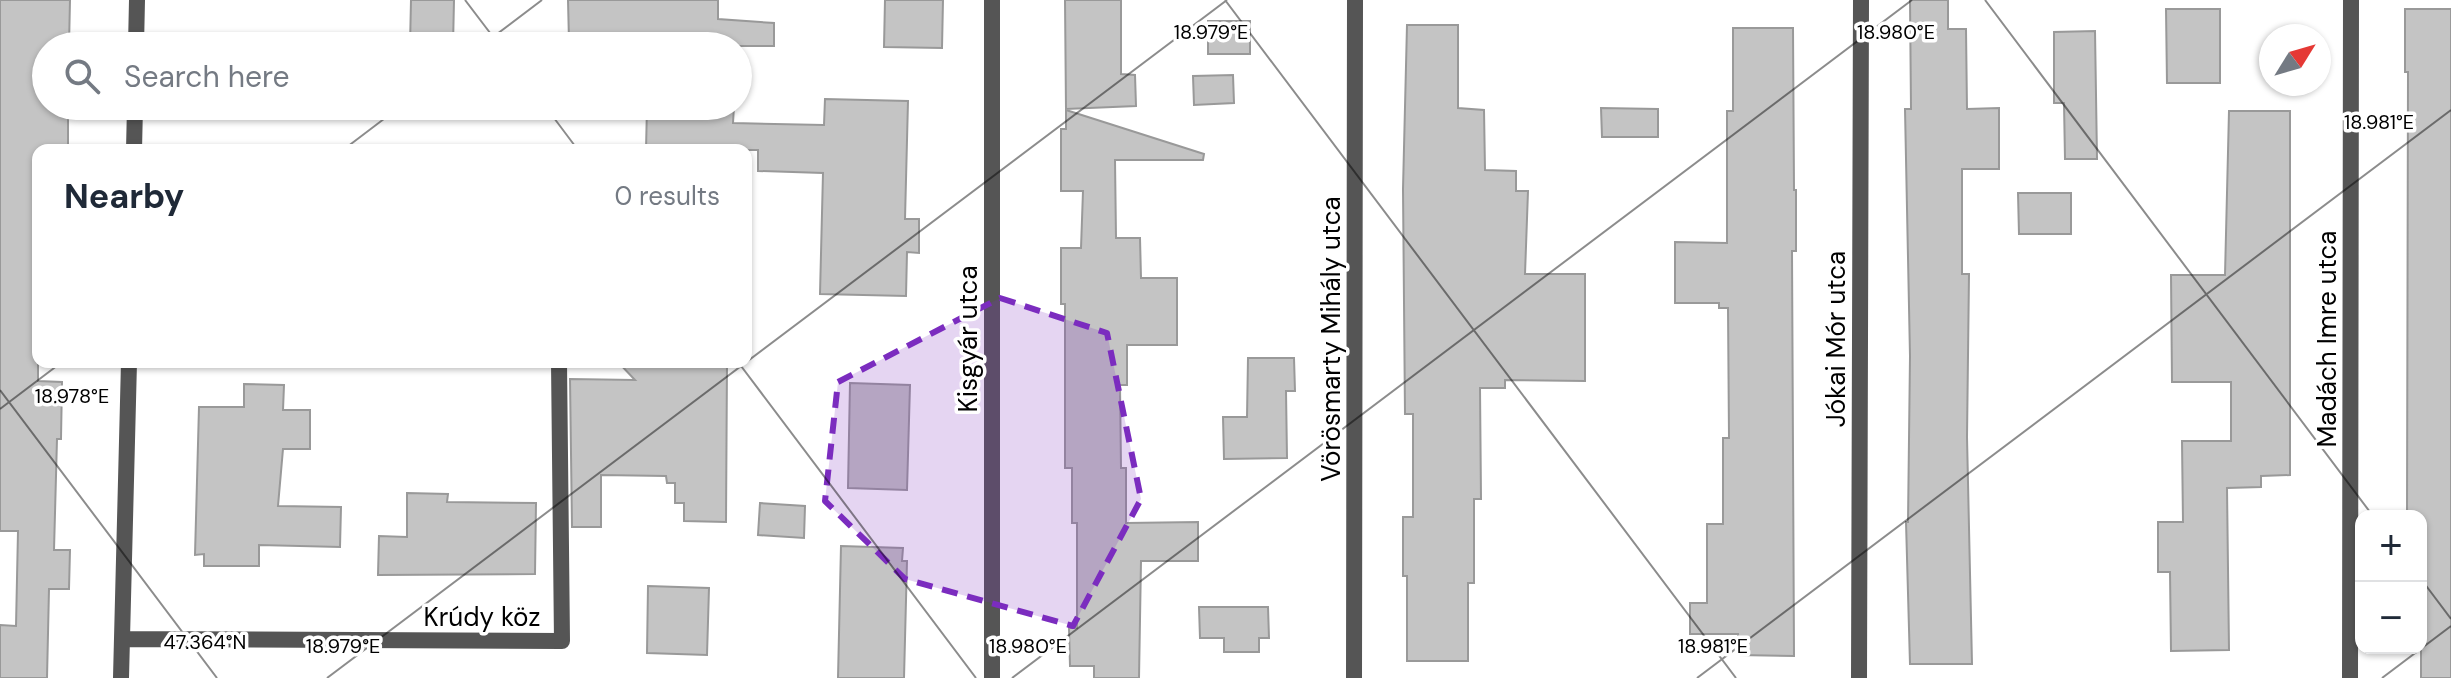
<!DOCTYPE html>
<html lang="en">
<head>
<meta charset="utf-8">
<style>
  :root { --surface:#fff; --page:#f6f6f7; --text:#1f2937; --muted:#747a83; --line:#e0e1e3 }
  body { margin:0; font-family:"DM Sans",sans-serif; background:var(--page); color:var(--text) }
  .controls { position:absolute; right:24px; bottom:24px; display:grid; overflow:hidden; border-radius:16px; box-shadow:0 2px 6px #0004 }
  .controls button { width:72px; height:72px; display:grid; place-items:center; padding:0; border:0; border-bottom:2px solid var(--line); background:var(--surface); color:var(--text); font:40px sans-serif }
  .compass { position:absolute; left:2259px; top:24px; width:72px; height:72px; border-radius:50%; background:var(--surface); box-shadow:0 2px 6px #0004; rotate:53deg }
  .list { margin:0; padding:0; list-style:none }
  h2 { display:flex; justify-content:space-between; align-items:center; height:104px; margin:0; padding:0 32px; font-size:34px }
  h2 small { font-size:26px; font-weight:400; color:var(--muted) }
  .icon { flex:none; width:44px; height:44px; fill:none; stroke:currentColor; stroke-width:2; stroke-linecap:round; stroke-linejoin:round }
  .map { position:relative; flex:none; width:2451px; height:678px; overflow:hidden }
  .search { position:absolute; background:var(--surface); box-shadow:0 2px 6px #0004; left:32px; top:32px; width:720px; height:88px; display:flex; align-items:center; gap:20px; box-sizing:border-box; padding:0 28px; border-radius:44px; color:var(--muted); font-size:30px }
  .panel { position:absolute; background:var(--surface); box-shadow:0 2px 6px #0004; left:32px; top:144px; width:720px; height:224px; border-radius:16px }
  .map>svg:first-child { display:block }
  .building { fill:#c4c4c4; stroke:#999; stroke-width:2 }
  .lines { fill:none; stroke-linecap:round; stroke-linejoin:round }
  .minor { stroke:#555; stroke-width:16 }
  .marked { fill:#7b2cbf; fill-opacity:0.2; stroke:#7b2cbf; stroke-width:6; stroke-dasharray:16 10; stroke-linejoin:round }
  .ticks { fill:none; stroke:#000; stroke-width:2; stroke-opacity:0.45 }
  .labels { text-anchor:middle; stroke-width:7; stroke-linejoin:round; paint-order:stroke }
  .street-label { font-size:26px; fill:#000; stroke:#fff }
  .ticks-label { font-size:20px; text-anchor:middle; fill:#000; stroke:#fff; stroke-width:7; stroke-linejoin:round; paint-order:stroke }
</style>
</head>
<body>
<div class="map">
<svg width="2451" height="678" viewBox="0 0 2451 678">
  <rect width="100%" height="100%" fill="#fff"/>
  <!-- building -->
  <path class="building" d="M0 0H70L69 46H46V106H68V150H38V381L62 382 61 439H57L54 550H70L69 589H49L47 678H0V625L16 626 18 531H0Z
    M411 0H454L453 46H410Z
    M568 0H718V19L774 23V46H625L620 40 569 41Z
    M885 0H943L942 48 884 47Z
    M1065 0H1121V74L1135 75 1136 106 1066 109Z
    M1910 0H1948V29H1966L1967 109 1999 108V169H1962V274H1969L1967 437 1972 664H1910L1906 522H1908L1910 356 1905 109H1911Z
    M2166 9H2220V83H2167Z
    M2405 9H2451V678H2421V516H2407L2408 72H2405Z
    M1208 21H1250V54H1208Z
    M1407 25H1458V108L1484 110 1485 170 1516 171V191H1528L1525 274H1585V381L1505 380V388H1480L1481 499H1474V583H1468V661H1407V576H1403V517H1413V414H1405L1403 189Z
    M1733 28H1793L1794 190H1796V251H1792L1794 656 1738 655V634H1690V603H1707V524H1723V438H1729L1728 308H1719V303H1675V242L1727 243V111H1733Z
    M2095 31 2097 159H2065L2064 103H2054V32Z
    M1233 75 1234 103 1194 105 1193 76Z
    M825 99 908 101 905 219H919V253L907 252 906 296 820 294 823 173 758 171V150H646L647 106H734L733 123 824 125Z
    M1601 108 1658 109V137H1602Z
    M1066 110 1204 154 1203 160H1115L1116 238H1140L1141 278H1177V345H1127V385H1120L1121 468H1126V523L1198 522V561H1141L1139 678H1094V666H1070L1069 628H1077V523H1072V468H1065V304H1061V248H1081L1083 191H1061V129H1066Z
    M2229 111H2290V475L2261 476V487L2227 488 2229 650 2171 651 2170 572H2158V522H2183L2182 441H2231V382H2172L2171 275H2225Z
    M2018 193H2071V234H2019Z
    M1248 358H1294L1295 391H1286L1287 458 1224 459 1223 417H1247Z
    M618 362H727L726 522 684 521V503H675V483H667L666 476 601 475V527H572L570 379 635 380Z
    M850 383 910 385 907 490 848 488Z
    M244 384 284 385 283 410H310V449H283L278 506 341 507 340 547 259 545V566H204V554L195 555 199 407H244Z
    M407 493 448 494 447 502 536 503 535 574 378 575 379 536 407 537Z
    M760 503 805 506 804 538 758 535Z
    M841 546 903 548 902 561H907L904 678H838Z
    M648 586 709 588 707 655 647 653Z
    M1199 607H1268L1269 638H1259V652H1224V638H1200Z"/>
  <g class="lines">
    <!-- minor -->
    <path class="minor" d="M992 0V678
      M136 46 137 0
      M134 150 135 106
      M122 639 562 641 559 362
      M121 678 129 362
      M1354 678 1355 0
      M1859 678 1861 0
      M2350 678 2351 0"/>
  </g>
  <!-- marked area -->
  <path class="marked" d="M1000 298 1107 333 1141 499 1073 626 905 579 825 501 838 382Z"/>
  <!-- ticks -->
  <path class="ticks" d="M465 0 500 46M1225 0 1736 678M1985 0 2373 516M481 46 542 0M545 106 578 150M343 150 401 106M738 362 976 678M0 390 217 678M0 409 62 362M2421 579 2451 619M327 678 1227 0M1012 678 1912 0M1697 678 2451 110M2382 678 2451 626"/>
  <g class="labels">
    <!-- street labels -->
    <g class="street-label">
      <text transform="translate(968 339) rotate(-90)" y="9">Kisgyár utca</text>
      <text transform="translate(1331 339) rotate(-90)" y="9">Vörösmarty Mihály utca</text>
      <text transform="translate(1836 339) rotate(-90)" y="9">Jókai Mór utca</text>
      <text transform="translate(2327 339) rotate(-90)" y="9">Madách Imre utca</text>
      <text x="482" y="626">Krúdy köz</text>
    </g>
  </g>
  <g class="ticks-label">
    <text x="1211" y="39">18.979°E</text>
    <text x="1896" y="39">18.980°E</text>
    <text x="2379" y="129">18.981°E</text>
    <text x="72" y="403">18.978°E</text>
    <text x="205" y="649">47.364°N</text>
    <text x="343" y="653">18.979°E</text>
    <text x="1028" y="653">18.980°E</text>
    <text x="1713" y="653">18.981°E</text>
  </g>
</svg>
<div class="controls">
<button>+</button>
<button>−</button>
</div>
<svg class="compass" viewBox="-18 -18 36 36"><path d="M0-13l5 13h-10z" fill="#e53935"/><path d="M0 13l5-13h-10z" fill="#747a83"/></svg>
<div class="search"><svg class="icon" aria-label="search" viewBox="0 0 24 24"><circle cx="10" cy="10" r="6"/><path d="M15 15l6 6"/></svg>Search here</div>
<section class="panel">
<h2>Nearby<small>0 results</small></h2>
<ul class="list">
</ul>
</section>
</div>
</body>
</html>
